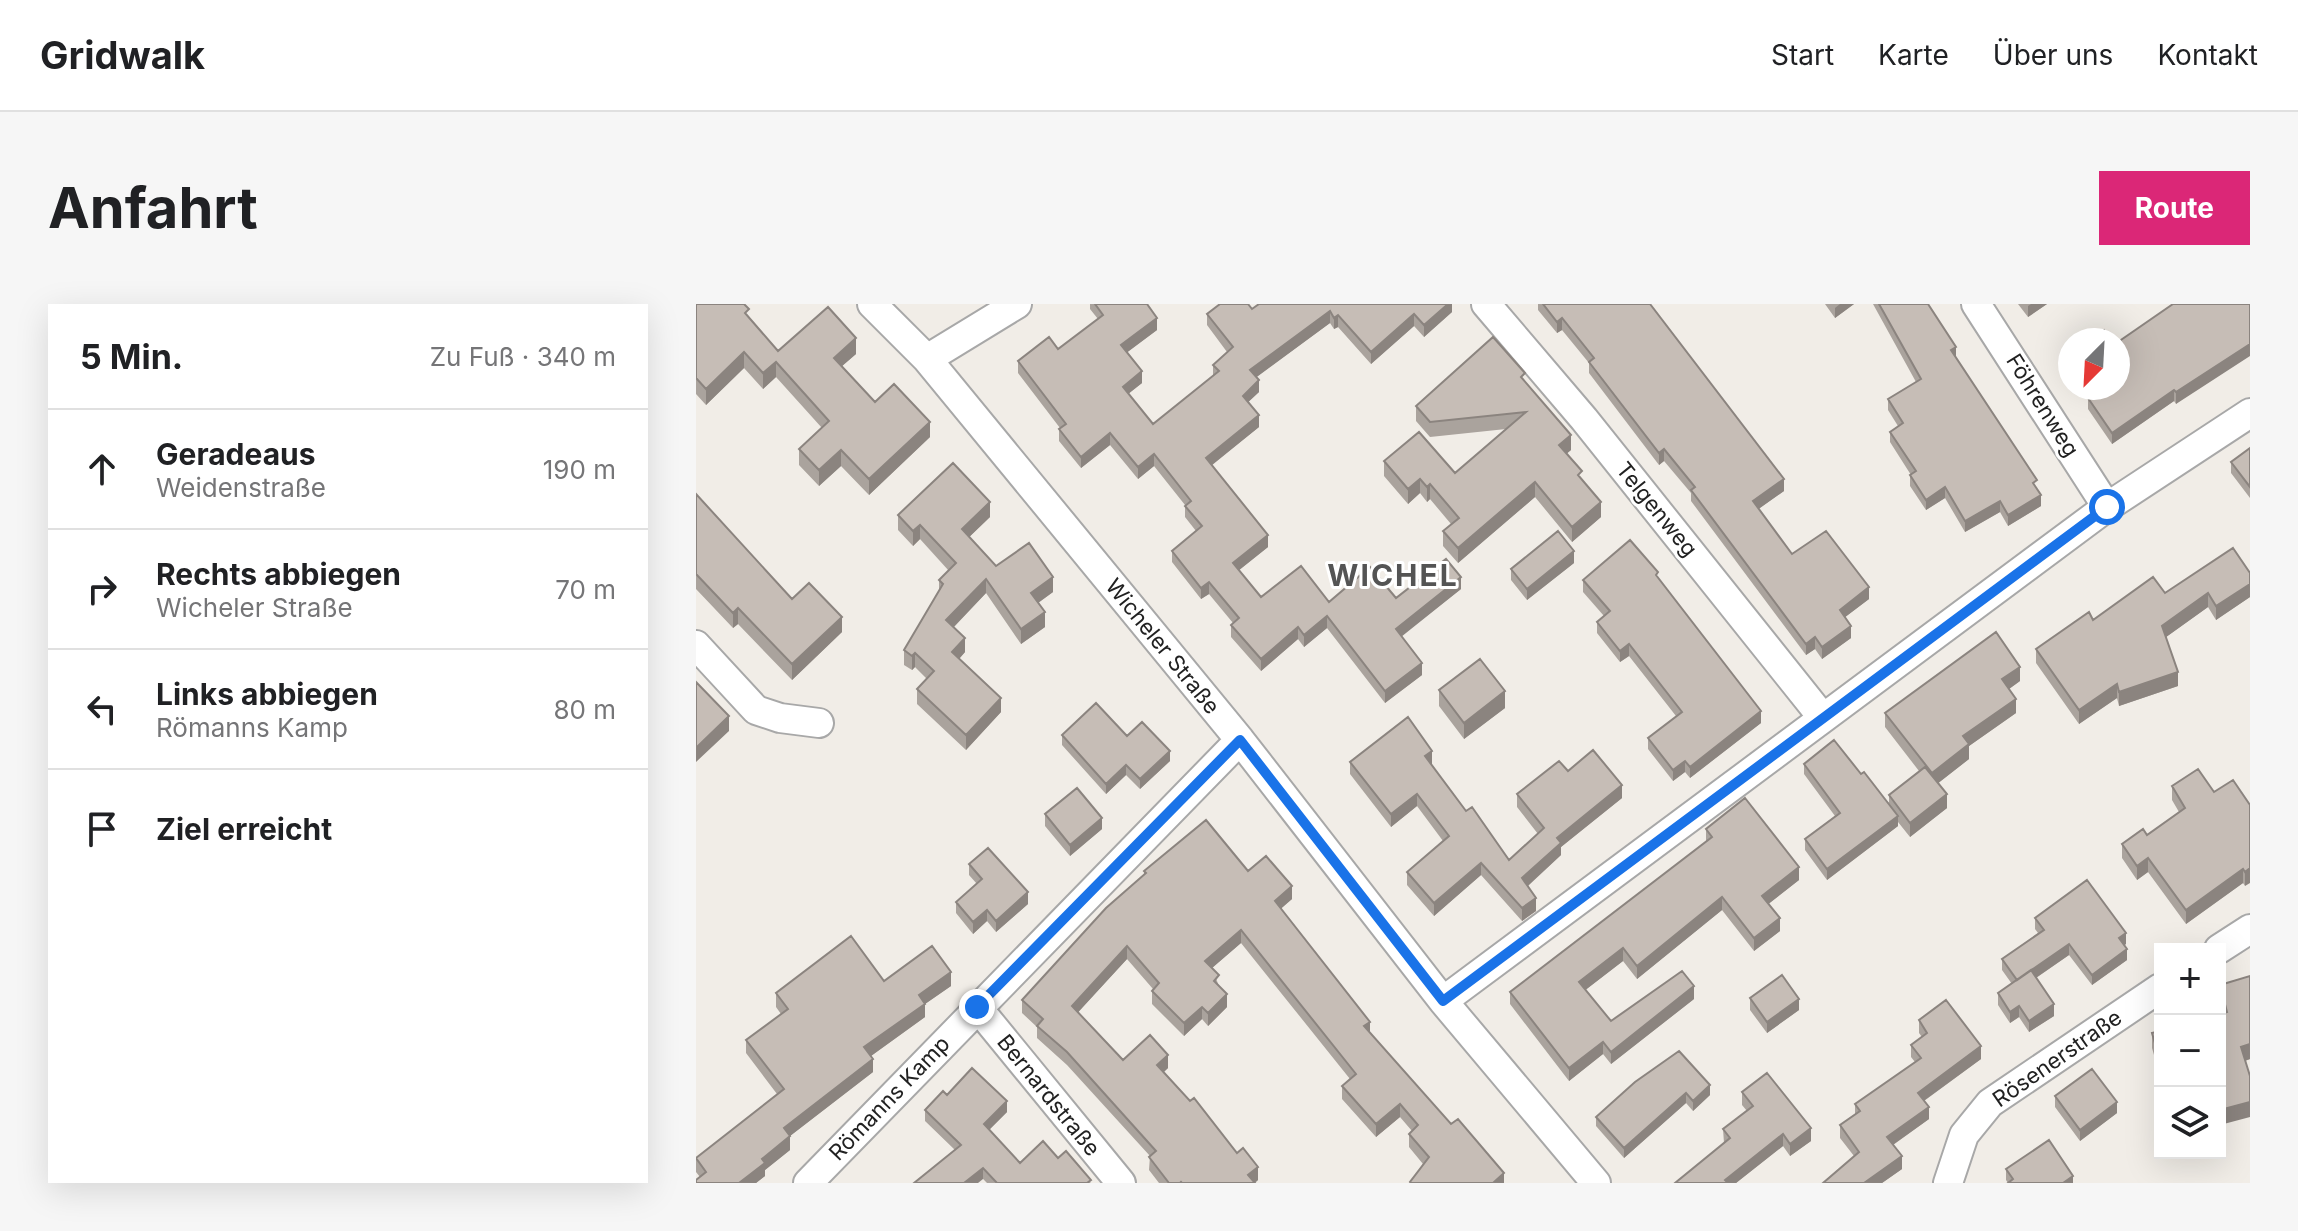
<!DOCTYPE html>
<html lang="de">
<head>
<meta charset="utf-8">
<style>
  :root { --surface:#fff; --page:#f6f6f6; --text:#202124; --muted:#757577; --line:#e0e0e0; --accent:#db2777 }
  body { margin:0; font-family:Inter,sans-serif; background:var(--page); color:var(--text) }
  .controls { position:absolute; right:24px; bottom:24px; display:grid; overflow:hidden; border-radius:0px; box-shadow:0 8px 32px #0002 }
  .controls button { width:72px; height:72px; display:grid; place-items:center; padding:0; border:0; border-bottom:2px solid var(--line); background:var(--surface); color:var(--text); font:40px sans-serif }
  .compass { position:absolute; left:1362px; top:24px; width:72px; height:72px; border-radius:50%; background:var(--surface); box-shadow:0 8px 32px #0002; rotate:204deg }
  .stop { position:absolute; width:24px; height:24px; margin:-18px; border:6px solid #1a73e8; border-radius:50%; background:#fff }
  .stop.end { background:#1a73e8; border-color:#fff; box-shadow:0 2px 8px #0008 }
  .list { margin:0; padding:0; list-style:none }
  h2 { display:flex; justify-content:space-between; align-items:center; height:104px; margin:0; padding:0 32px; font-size:34px }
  h2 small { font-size:26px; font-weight:400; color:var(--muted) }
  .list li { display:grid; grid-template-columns:52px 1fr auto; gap:24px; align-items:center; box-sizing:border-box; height:120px; padding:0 32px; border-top:2px solid var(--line) }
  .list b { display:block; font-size:30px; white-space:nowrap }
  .list p { margin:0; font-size:26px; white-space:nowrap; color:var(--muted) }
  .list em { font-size:26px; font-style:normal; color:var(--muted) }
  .icon { flex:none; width:44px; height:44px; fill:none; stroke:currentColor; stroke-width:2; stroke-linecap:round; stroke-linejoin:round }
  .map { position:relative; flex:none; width:1554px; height:879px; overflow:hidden; border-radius:0px }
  header { display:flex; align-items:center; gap:48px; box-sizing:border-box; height:112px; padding:0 40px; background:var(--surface); border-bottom:2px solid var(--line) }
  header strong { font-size:38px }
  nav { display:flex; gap:44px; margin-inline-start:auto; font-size:28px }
  .intro { display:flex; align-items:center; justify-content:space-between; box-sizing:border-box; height:192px; padding:0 48px }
  h1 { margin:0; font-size:56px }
  .button { padding:20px 36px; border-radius:0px; background:var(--accent); color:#fff; font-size:28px; font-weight:700 }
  main { display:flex; gap:48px; padding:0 48px }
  aside { flex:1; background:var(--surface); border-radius:0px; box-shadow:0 8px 32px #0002 }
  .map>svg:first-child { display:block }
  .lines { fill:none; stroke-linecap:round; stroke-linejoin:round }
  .street-casing { stroke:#a8a8a8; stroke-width:32 }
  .street { stroke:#fff; stroke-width:28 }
  .wall { fill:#aaa39d }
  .shaded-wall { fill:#8b847f }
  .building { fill:#c6bdb6; stroke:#8b847f; stroke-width:2 }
  .route { stroke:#1a73e8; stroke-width:10 }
  .labels { text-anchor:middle; stroke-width:6; stroke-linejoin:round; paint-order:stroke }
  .street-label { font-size:22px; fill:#212121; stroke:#fff }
  .district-label { font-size:30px; font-weight:bold; letter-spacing:2px; fill:#545454; stroke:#fff }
</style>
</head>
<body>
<header>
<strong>Gridwalk</strong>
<nav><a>Start</a><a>Karte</a><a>Über uns</a><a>Kontakt</a></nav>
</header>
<div class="intro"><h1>Anfahrt</h1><a class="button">Route</a></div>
<main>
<aside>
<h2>5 Min.<small>Zu Fuß · 340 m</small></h2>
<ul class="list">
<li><svg class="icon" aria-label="ahead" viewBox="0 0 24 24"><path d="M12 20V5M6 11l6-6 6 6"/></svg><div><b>Geradeaus</b><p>Weidenstraße</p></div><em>190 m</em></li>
<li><svg class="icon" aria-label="right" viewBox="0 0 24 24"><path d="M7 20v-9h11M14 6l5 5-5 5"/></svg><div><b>Rechts abbiegen</b><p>Wicheler Straße</p></div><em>70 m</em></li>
<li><svg class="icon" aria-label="left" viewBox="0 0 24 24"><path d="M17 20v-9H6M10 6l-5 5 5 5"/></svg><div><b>Links abbiegen</b><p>Römanns Kamp</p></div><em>80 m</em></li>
<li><svg class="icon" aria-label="arrive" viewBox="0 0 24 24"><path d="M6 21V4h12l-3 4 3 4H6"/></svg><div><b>Ziel erreicht</b></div></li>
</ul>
</aside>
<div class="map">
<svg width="1554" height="879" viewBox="0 0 1554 879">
  <rect width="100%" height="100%" fill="#f1ede7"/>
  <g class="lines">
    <!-- street casing -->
    <g class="street-casing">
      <path id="street" d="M176 0 231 55 544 436 747 697 900 879
        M790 0 888 115 1127 414
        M1280 0 1411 203
        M231 55 321 0
        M0 341 60 406 84 414 123 419
        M1523 645 1554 625
        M747 697 1411 203 1554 109
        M281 703 425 879
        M112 879 544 436
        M1252 879 1268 831 1294 799 1464 684"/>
    </g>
    <!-- street -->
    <use href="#street" class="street"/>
  </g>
  <!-- wall -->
  <path class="wall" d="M0 0 53 14 82 47 160 50 146 62 179 98 234 133 173 191 145 162 123 182 103 161V145L126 124 80 73 67 85 48 64 10 101 0 90Z
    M394 0H451L461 26 431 48 446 79 432 90 457 120 517 72V61L531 48 511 21V10L556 5 756 0V8L728 33 718 22 675 60 642 23 638 25 634 19 560 73 563 88 552 98 563 123 515 161 572 243 543 266 565 293 633 298 700 294 765 285 705 332 726 371 689 399 631 324 608 343 602 335 565 367 535 333V321L537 319 513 290 505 295 476 258V247L500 227 489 213V201L458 162 442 175 414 141 385 164 363 137V125L364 124 322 69V57L362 45 402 15 394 5Z
    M842 0H954L1088 187 1062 205 1096 250 1173 295 1149 313 1155 334 1126 355 1119 345 1110 351 995 197V189L968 157 963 161 893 69V59L866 26 861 29 842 6Z
    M1129 0H1158L1139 14Z
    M1177 0H1232L1260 54 1341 186 1345 202 1312 222 1304 208 1269 228 1249 194 1230 206 1214 182V171H1215L1194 138V128L1202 122 1192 106V95L1220 78Z
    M1322 0H1351L1332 13Z
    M1554 0 1480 100 1478 97 1416 140 1392 105V94Z
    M829 78 875 146 870 150 905 213 876 238 839 193 762 259 747 242V227L755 220 734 195 731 198 724 189 712 200 688 172V157L759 169 810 125 734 133 720 117V102Z
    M1554 144V194L1535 169V158Z
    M0 190 96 295 146 328 96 376 42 320 37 324 0 285Z
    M202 211 294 213 273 233 300 262 357 288 342 299 349 323 325 340 290 289 258 323 269 348 263 355 305 408 270 446 221 400V385L231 375 219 363 216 366 208 361V346L243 287V276L253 267 224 235 217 242 202 226Z
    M878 259 831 296 815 276V265Z
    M1554 269V293L1520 316 1512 303 1470 333 1482 382 1423 402 1421 394 1383 420 1340 359V345L1397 316 1469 289Z
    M962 274 1065 419 994 474 989 468 977 477 952 445V434L980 412 933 352 924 358 901 329V318L908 312 887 288V276Z
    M1324 377 1313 385 1320 409 1273 442V455L1242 479 1251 504 1214 533 1202 518V522L1131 576 1109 546V535L1139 512 1108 470V460L1165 470 1193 499V491L1223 467 1189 423V409Z
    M743 386 809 404 768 435 743 402Z
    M366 431 431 432 474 457 444 485 430 471 410 490 366 441Z
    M654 458 736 460H735L770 507 813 556 842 530 821 503V490L872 467 926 494 865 543V551L832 582 840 607 826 617 785 571 738 612 711 581V568L747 537 721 502 695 523 654 470Z
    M1476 482 1518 488 1554 501 1549 582 1547 579 1490 620 1452 568 1441 576 1426 554V540L1451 531 1483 508 1476 496Z
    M349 510 406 525 374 552 349 522Z
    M1010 525 1103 576 1072 600 1084 627 1058 647 1026 606 941 675 927 657 889 686 915 717 998 695 915 760 907 750 873 777 814 700V688L1010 538Z
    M273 560 332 600 300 628 291 617 277 630 260 609V598L281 580 273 571Z
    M448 567H552L596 595 585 604 674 729 808 879H714L727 860 713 843V830L716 827 704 813 680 833 646 795V782L654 775 545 639 516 664 531 703 512 722 506 715 488 732 456 700V687L457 685 431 655 382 708 427 756 472 764 468 768 562 876 559 879H463L453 866 454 852 371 761 341 734V723L326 709V696L448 571Z
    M1339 614 1430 640 1428 641 1431 656 1396 681 1373 651 1340 674 1358 712 1333 728 1323 713 1314 719 1302 701V689L1316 680 1306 666V655L1342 629 1339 625Z
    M1554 672V755L1549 757 1527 709 1524 699V681Z
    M188 677 255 682 229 700V713L175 752 177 768 94 832V846L69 866V872L60 879H0L4 873 0 868V854L81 790 50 749V736L85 710 80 703V689Z
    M1054 694 1103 706 1071 729 1054 706Z
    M1223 716 1285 755 1228 797 1233 815 1197 841 1206 865 1186 879H1127L1158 852 1144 834V821L1159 810V800L1219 758 1215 753V741L1226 733 1223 729Z
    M1464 727V772L1456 744V729Z
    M983 747 1014 791 997 807 990 799 928 854 900 822V813Z
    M1046 788 1115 837 1094 852 1087 842 1040 879H979L1028 839 1027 825 1051 807 1046 801Z
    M251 791 311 808 293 826 324 859 362 854 395 879H291L259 846 229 817V806Z
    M1359 792 1421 809 1384 837 1359 803Z
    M1310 865 1377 879H1312L1310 876Z"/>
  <!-- shaded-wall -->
  <path class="shaded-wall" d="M752 0H756V8L728 33V21Z
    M1144 0H1158L1139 14V4Z
    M1335 0H1351L1332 13V2Z
    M634 7V19L554 78V66Z
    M718 10V22L675 60V48Z
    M642 11V23L638 25V14Z
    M461 14V26L425 53V41Z
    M866 14V26L861 29V18Z
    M160 34V50L138 69V54Z
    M1554 40V52L1480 100V88Z
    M1260 43V54L1255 46Z
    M48 48V64L10 101V85Z
    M80 58V73L67 85V69Z
    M446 67V79L427 94V83Z
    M563 76V88L547 103V92Z
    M1478 86V97L1416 140V129Z
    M563 111V123L510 166V154Z
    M234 118V133L173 191V175Z
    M414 129V141L385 164V153Z
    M875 131V146L863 156V141Z
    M968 145V157L963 161V149Z
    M145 146V162L123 182V166Z
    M458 150V162L442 175V163Z
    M724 175V189L712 200V185Z
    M1088 175V187L1057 209V197Z
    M839 178V193L762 259V244Z
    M734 180V195L731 198V183Z
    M1249 183V194L1230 206V196Z
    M1345 191V202L1312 222V211Z
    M1304 197V208L1269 228V217Z
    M294 198V213L266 240V225Z
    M905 198V213L876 238V223Z
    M224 221V235L217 242V227Z
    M572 231V243L537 271V259Z
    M878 247V259L831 296V285Z
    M357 273V288L335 304V289Z
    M765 273V285L700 337V325Z
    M290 275V289L250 331V316Z
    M513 278V290L505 295V284Z
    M1554 280V293L1520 316V302Z
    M1173 283V295L1144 317V306Z
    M1512 289V303L1466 336V322Z
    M42 304V320L37 324V309Z
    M349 308V323L325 340V325Z
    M631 312V324L608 343V331Z
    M146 313V328L96 376V360Z
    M1155 322V334L1126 355V343Z
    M602 323V335L565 367V355Z
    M1119 333V345L1110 351V340Z
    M269 334V348L256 363V348Z
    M933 340V352L924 358V347Z
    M219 349V363L216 366V352Z
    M726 359V371L689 399V387Z
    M1324 363V377L1306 390V375Z
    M1482 368V382L1423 402V388Z
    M1421 380V394L1383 420V406Z
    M809 387V404L768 435V419Z
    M305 394V408L270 446V431Z
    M1320 395V409L1273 442V455L1236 484V469L1267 432Z
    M1065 407V419L994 474V463Z
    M33 412V427L0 458V444Z
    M474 447V457L444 485V475Z
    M736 447V460L729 465V452Z
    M989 457V468L977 477V466Z
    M430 461V471L410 490V480Z
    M926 481V494L865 543V551L826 587V574L861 534Z
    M721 490V502L695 523V510Z
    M1251 490V504L1214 533V519Z
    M1202 512V522L1131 576V565Z
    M406 514V525L374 552V541Z
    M1452 554V568L1441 576V562Z
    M785 559V571L738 612V599Z
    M1103 563V576L1066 605V592Z
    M1554 564V579L1549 582V568Z
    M1547 565V579L1490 620V606Z
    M596 582V595L579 610V597Z
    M332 588V600L300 628V617Z
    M1026 593V606L941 675V662Z
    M840 594V607L826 617V604Z
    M291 606V617L277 630V618Z
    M1084 614V627L1058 647V634Z
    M545 626V639L509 670V657Z
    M1430 629V640L1423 645V634Z
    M1373 640V651L1321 687V676Z
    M431 642V655L376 715V702Z
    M927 644V657L883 691V678Z
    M1431 645V656L1396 681V671Z
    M255 668V682L229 700V713L168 757V743L223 691Z
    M998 682V695L915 760V748Z
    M531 690V703L512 722V709Z
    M1103 695V706L1071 729V718Z
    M1358 700V712L1333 728V717Z
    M1323 702V713L1314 719V708Z
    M506 703V715L488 732V719Z
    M674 718V730L668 722Z
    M907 738V750L873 777V764Z
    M1554 740V755L1545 758V743Z
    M1285 742V755L1222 801V789Z
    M472 751V764L461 774V761Z
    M177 755V768L94 832V846L69 866V872L60 879H43L66 855 88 824Z
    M1014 781V791L997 807V797Z
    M990 789V799L928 854V844Z
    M311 797V808L288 831V820Z
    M1421 798V809L1384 837V826Z
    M1554 798V813L1524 821V806Z
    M704 800V813L680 833V820Z
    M1233 803V815L1191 845V833Z
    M1115 824V837L1094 852V840Z
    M1087 830V842L1040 879H1029V876Z
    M1206 852V865L1186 879H1168Z
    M562 863V876L558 879 552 871Z
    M287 864V875L282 879H268Z
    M808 869V879H797Z
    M1377 872V879H1367Z"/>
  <!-- building -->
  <path class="building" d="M0 0H48L53 5 49 9 82 47 132 3 160 34 138 54 179 98 198 80 234 118 173 175 145 146 123 166 103 145 133 117 80 58 67 69 48 48 10 85 0 74Z
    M399 0H451L461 14 425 41 446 67 427 83 457 120 523 67 517 61 537 43 511 10 524 0H552L556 5 563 0H752L728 21 718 10 675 48 642 11 638 14 634 7 554 66 563 76 547 92 563 111 510 154 572 231 537 259 565 293 605 262 633 298 674 263 700 294 750 255 765 273 700 325 726 359 689 387 631 312 608 331 602 323 565 355 535 321 543 314 513 278 505 284 476 247 506 222 489 202 495 197 458 150 442 163 414 129 385 153 363 125 370 120 322 57 353 33 362 45 407 11Z
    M847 0H954L1088 175 1057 197 1096 250 1130 227 1173 283 1144 306 1155 322 1126 343 1119 333 1110 340 995 186 999 183 968 145 963 149 893 58 898 54 866 14 861 18Z
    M1183 0H1232L1260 43 1255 46 1341 176 1337 179 1345 191 1312 211 1304 197 1269 217 1249 183 1230 196 1214 171 1220 167 1194 128 1207 119 1192 95 1225 75Z
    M1477 0H1554V40L1480 88 1478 86 1416 129 1392 94 1406 84H1422V38Z
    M1408 26 1415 36H1393Z
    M797 33 829 69 825 73 875 131 863 141 886 167 882 171 905 198 876 223 839 178 762 244 747 227 763 214 734 180 731 183 724 175 712 185 688 157 723 128 759 169 830 108 734 118 720 102Z
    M1554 144V183L1535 158Z
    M257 159 294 198 266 225 300 262 333 239 357 273 335 289 349 308 325 325 290 275 250 316 269 334 256 348 305 394 270 431 221 385 238 367 219 349 216 352 208 346 247 280 243 276 260 259 224 221 217 227 202 211Z
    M0 190 96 295 113 279 146 313 96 360 42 304 37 309 0 270Z
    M862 227 878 247 831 285 815 265Z
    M934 236 962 268 960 271 1065 407 994 463 989 457 977 466 952 434 986 408 933 340 924 347 901 318 914 307 887 276Z
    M1537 244 1554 269V280L1520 302 1512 289 1466 322 1482 368 1423 388 1421 380 1383 406 1340 345 1393 308 1397 316 1457 273 1469 289Z
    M1300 328 1324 363 1306 375 1320 395 1267 432 1273 440 1236 469 1189 409Z
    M784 355 809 387 768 419 743 386Z
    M0 378 33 412 0 444Z
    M400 399 431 432 446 418 474 447 444 475 430 461 410 480 366 431Z
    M712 413 736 447 729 452 770 507 776 503 813 556 848 524 821 490 863 457 872 467 897 446 926 481 861 534 865 539 826 574 840 594 826 604 785 559 738 599 711 568 753 532 721 490 695 510 654 458Z
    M1138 436 1165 470 1168 468 1202 512 1131 565 1109 535 1144 509 1108 460Z
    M1229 463 1251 490 1214 519 1193 491Z
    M1502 465 1518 488 1537 476 1554 501V564L1549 568 1547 565 1490 606 1452 554 1441 562 1426 540 1447 525 1451 531 1489 504 1476 482Z
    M381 484 406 514 374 541 349 510Z
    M1049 494 1103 563 1066 592 1084 614 1058 634 1026 593 941 662 927 644 883 678 915 717 986 667 998 682 915 748 907 738 873 764 814 688 1016 533 1010 525Z
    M510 516 552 567 570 552 596 582 579 597 674 718 668 722 755 820 762 815 808 869 797 879H715L714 878 733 853 713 830 722 821 704 800 680 820 646 782 660 770 545 626 509 657 523 671 518 677 531 690 512 709 506 703 488 719 456 687 463 679 431 642 376 702 427 756 454 731 472 751 461 761 494 797 498 794 541 849 547 844 562 863 552 871 559 879H486L485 878 484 879H473L453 853 460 847 371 748 341 722 347 715 326 696 410 604 450 569 448 567Z
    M292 544 332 588 300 617 291 606 277 618 260 598 286 575 273 560Z
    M1391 576 1430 629 1423 634 1431 645 1396 671 1373 640 1321 676 1306 655 1348 626 1339 614Z
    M155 632 188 677 236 642 255 668 223 691 229 700 168 743 177 755 88 824 94 832 66 855 69 859 43 879H0V876L10 868 0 854 88 785 50 736 92 705 80 689Z
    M1335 666 1358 700 1333 717 1323 702 1314 708 1302 689Z
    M1086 671 1103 695 1071 718 1054 694Z
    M1554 672V740L1545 743 1554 772V798L1524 806V710L1531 708 1524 681Z
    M1250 696 1285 742 1222 789 1233 803 1191 833 1206 852 1168 879H1127L1163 848 1144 821 1164 807 1159 800 1225 754 1215 741 1231 729 1223 716Z
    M1464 727V757L1456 729Z
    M983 747 1014 781 997 797 990 789 928 844 900 813 939 778Z
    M276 764 311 797 288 820 324 859 347 837 362 854 370 847 395 876 391 879H301L287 864 268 879H218L265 841 229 806 247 787 251 791Z
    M1396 765 1421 798 1384 826 1359 792Z
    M1071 769 1115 824 1094 840 1087 830 1029 876 1032 879H979L1034 834 1027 825 1057 802 1046 788Z
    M1353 836 1377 872 1367 879H1312L1317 875 1310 865Z"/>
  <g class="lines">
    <!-- route -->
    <path class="route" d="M281 703 544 436 747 697 1411 203"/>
  </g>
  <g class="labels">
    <!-- street labels -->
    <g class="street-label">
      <text transform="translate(1347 101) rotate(58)" y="8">Föhrenweg</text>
      <text transform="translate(961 205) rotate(51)" y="8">Telgenweg</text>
      <text transform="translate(467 342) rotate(51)" y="8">Wicheler Straße</text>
      <text transform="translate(1361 754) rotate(-35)" y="8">Rösenerstraße</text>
      <text transform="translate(353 791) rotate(51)" y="8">Bernardstraße</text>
      <text transform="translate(193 794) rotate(-46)" y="8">Römanns Kamp</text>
    </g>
    <!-- district labels -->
    <g class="district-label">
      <text x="697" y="282">WICHEL</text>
    </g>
  </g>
</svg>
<div class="controls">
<button>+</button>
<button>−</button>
<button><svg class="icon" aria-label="layers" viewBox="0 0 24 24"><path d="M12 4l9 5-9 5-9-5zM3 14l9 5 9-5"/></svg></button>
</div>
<svg class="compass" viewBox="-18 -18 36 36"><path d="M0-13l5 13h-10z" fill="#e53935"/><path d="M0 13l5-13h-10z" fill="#757577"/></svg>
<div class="stop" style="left:1411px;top:203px"></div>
<div class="stop end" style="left:281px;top:703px"></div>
</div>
</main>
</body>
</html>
